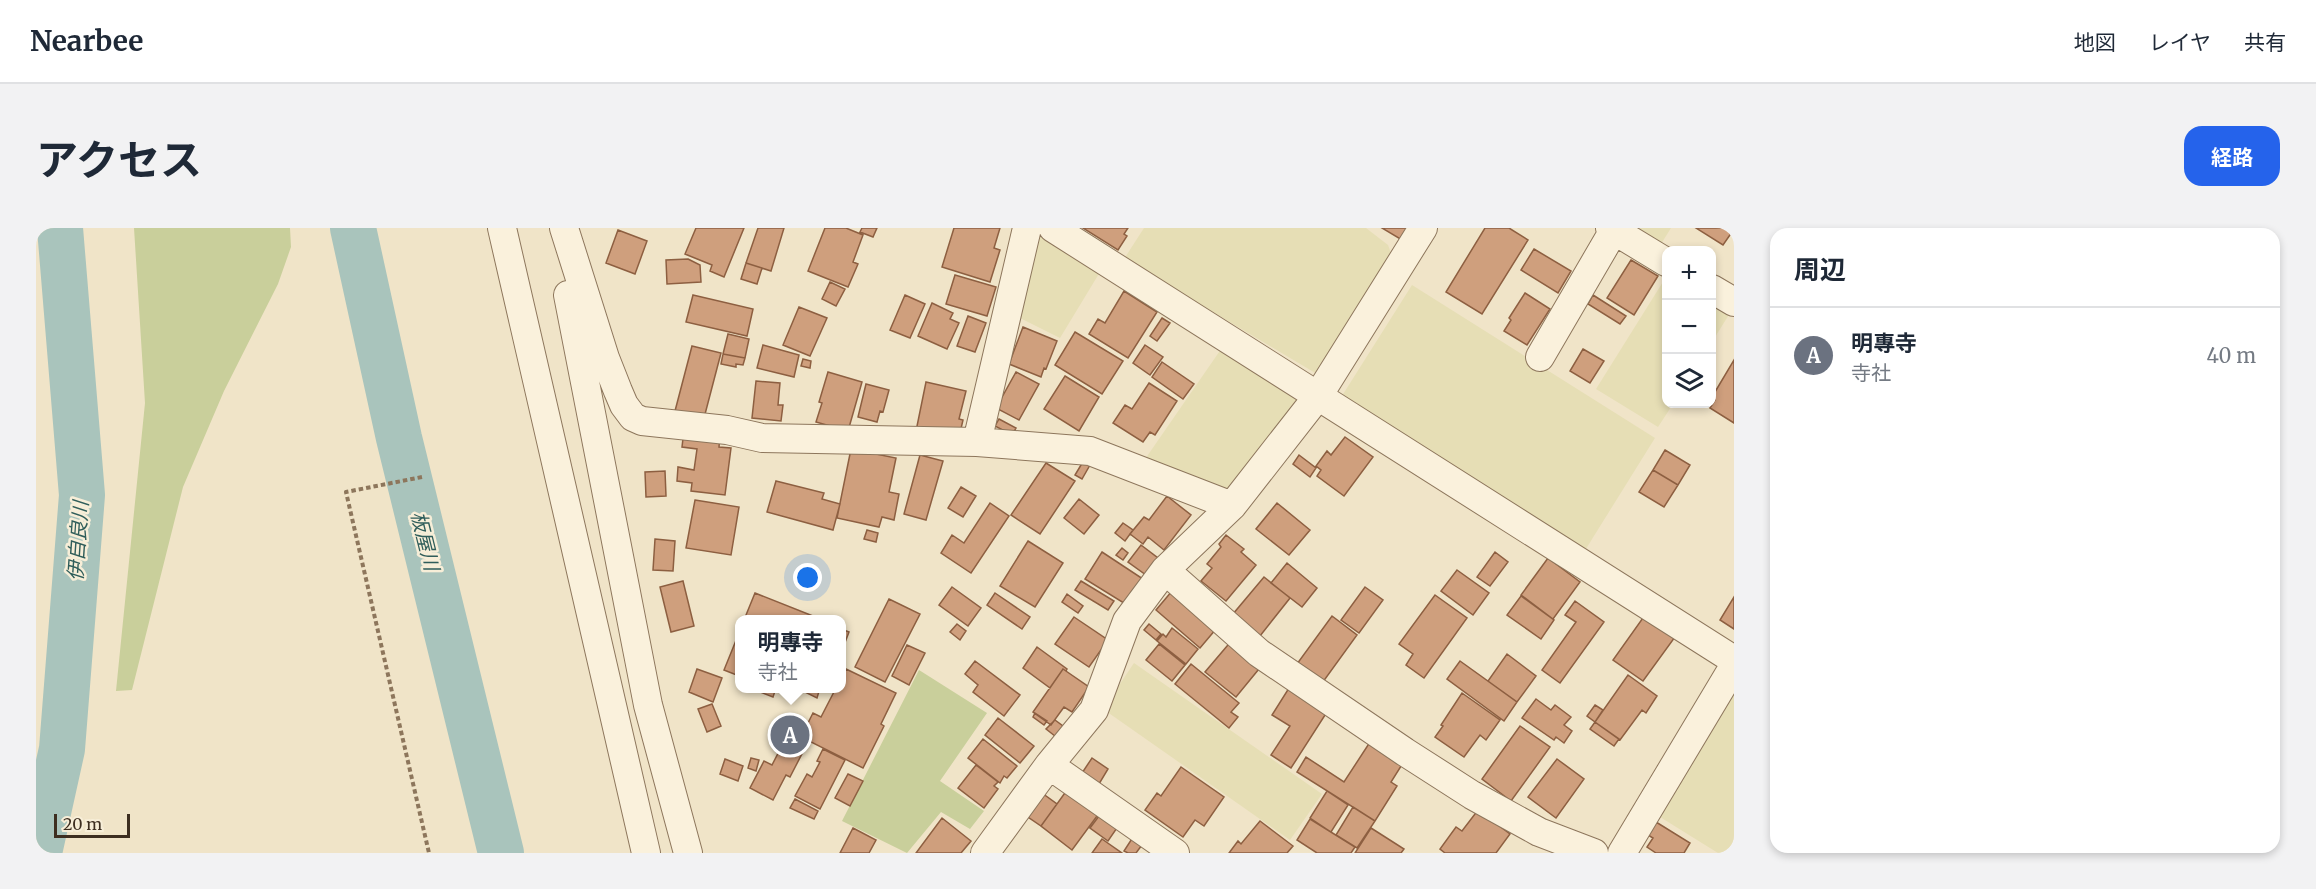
<!DOCTYPE html>
<html lang="ja">
<head>
<meta charset="utf-8">
<style>
  :root { --surface:#fff; --page:#f2f2f3; --text:#1f2937; --muted:#747a83; --line:#e0e1e3; --accent:#2563eb }
  body { margin:0; font-family:Merriweather,"Noto Sans JP",serif; background:var(--page); color:var(--text) }
  .controls { position:absolute; right:18px; top:18px; display:grid; overflow:hidden; border-radius:12px; box-shadow:0 3px 9px #0003 }
  .controls button { width:54px; height:54px; display:grid; place-items:center; padding:0; border:0; border-bottom:2px solid var(--line); background:var(--surface); color:var(--text); font:30px sans-serif }
  .scale { position:absolute; left:18px; bottom:15px; width:76px; box-sizing:border-box; padding-left:6px; border:3px solid #3d2e20; border-top:0; font-size:16px; line-height:21px; white-space:nowrap; color:#3d2e20; -webkit-text-stroke:4px #f7eed8; paint-order:stroke }
  .you { position:absolute; left:772px; top:350px; width:21px; height:21px; margin:-15px; border:4px solid #fff; border-radius:50%; background:#1a73e8; box-shadow:0 0 0 9px #1a73e833 }
  .badge { display:grid; place-items:center; width:39px; height:39px; border-radius:50%; background:var(--accent); color:#fff; font-size:20px; font-weight:700 }
  .pin { position:absolute; translate:-50% -50%; border:3px solid #fff; box-shadow:0 2px 6px #0006 }
  .popup { position:absolute; left:699px; top:387px; width:111px; height:78px; box-sizing:border-box; display:grid; place-content:center; border-radius:12px; background:var(--surface); filter:drop-shadow(0 2px 4px #0005); font-size:20px; white-space:nowrap; color:var(--muted) }
  .popup b { font-size:22px; color:var(--text) }
  .popup::after { content:''; position:absolute; left:50%; top:100%; margin-left:-12px; border:12px solid transparent; border-top-color:var(--surface) }
  .list { margin:0; padding:0; list-style:none }
  h2 { display:flex; justify-content:space-between; align-items:center; height:78px; margin:0; padding:0 24px; font-size:26px }
  h2 small { font-size:20px; font-weight:400; color:var(--muted) }
  .list li { display:grid; grid-template-columns:39px 1fr auto; gap:18px; align-items:center; box-sizing:border-box; height:96px; padding:0 24px; border-top:2px solid var(--line) }
  .list b { display:block; font-size:22px; white-space:nowrap }
  .list p { margin:0; font-size:20px; white-space:nowrap; color:var(--muted) }
  .list em { font-size:20px; font-style:normal; color:var(--muted) }
  .icon { flex:none; width:33px; height:33px; fill:none; stroke:currentColor; stroke-width:2; stroke-linecap:round; stroke-linejoin:round }
  .map { position:relative; flex:none; width:1698px; height:625px; overflow:hidden; border-radius:18px }
  header { display:flex; align-items:center; gap:36px; box-sizing:border-box; height:84px; padding:0 30px; background:var(--surface); border-bottom:2px solid var(--line) }
  header strong { font-size:28px }
  nav { display:flex; gap:33px; margin-inline-start:auto; font-size:21px }
  .intro { display:flex; align-items:center; justify-content:space-between; box-sizing:border-box; height:144px; padding:0 36px }
  h1 { margin:0; font-size:42px }
  .button { padding:15px 27px; border-radius:18px; background:var(--accent); color:#fff; font-size:21px; font-weight:700 }
  main { display:flex; gap:36px; padding:0 36px }
  aside { flex:1; background:var(--surface); border-radius:18px; box-shadow:0 3px 9px #0003 }
  .map>svg:first-child { display:block }
  .farmland { fill:#e6deb5 }
  .green { fill:#c9cf9b }
  .lines { fill:none; stroke-linecap:round; stroke-linejoin:round }
  .river { stroke:#a9c4bc; stroke-width:46 }
  .building { fill:#cf9f7d; stroke:#8d5f41; stroke-width:1.5 }
  .minor-casing { stroke:#8d765c; stroke-width:30 }
  .path { stroke:#8d765c; stroke-width:4; stroke-dasharray:4.5 3; stroke-linecap:butt }
  .minor { stroke:#faf1dc; stroke-width:28 }
  .labels { text-anchor:middle; stroke-width:5; stroke-linejoin:round; paint-order:stroke }
  .water-label { font-size:20px; font-style:italic; fill:#2f5d5a; stroke:#f7eed8 }
</style>
</head>
<body>
<header>
<strong>Nearbee</strong>
<nav><a>地図</a><a>レイヤ</a><a>共有</a></nav>
</header>
<div class="intro"><h1>アクセス</h1><a class="button">経路</a></div>
<main>
<div class="map">
<svg width="1698" height="625" viewBox="0 0 1698 625">
  <rect width="100%" height="100%" fill="#f0e4c8"/>
  <!-- farmland -->
  <path class="farmland" d="M1108 0H1330L1352 17 1356 28 1281 146 1088 31Z
    M1598 0H1635L1625 16Z
    M1005 4 1064 44 1024 110 978 87 991 9Z
    M1630 49V176H1637L1622 199 1560 161Z
    M1376 57 1619 210 1548 324 1304 171Z
    M1676 74 1694 85 1676 114Z
    M1190 114 1268 174 1194 260 1179 269 1105 237Z
    M1098 435 1286 566 1254 612 1067 481Z
    M1698 444V625H1682L1616 584Z"/>
  <!-- green -->
  <path class="green" d="M98 0H254L255 19 242 56 188 163 147 259 96 462 80 463 109 175Z
    M883 442 951 485 904 553 948 583 934 601 905 584 871 625 806 593Z"/>
  <g class="lines">
    <!-- river -->
    <path class="river" d="M317 0 363 210 465 625
      M3 625 26 521 46 267 24 0"/>
  </g>
  <!-- building -->
  <path class="building" d="M660 0H708L688 49 674 43 676 37 649 26Z
    M722 0H748L735 43 710 35Z
    M789 0H810L827 7 817 34 822 36 812 59 772 43Z
    M826 0H841L837 9 824 4Z
    M918 0H964L958 20 964 22 954 54 906 39Z
    M1047 0H1092L1088 6 1091 8 1082 22Z
    M1346 0H1373L1366 12Z
    M1449 0H1473L1492 12 1446 86 1410 64Z
    M1660 0H1698V5L1696 4 1687 17Z
    M582 2 611 13 599 46 570 35Z
    M1498 21 1535 43 1522 65 1485 42Z
    M652 31 664 37 665 54 631 56 630 32Z
    M1595 32 1622 48 1598 87 1571 70Z
    M710 35 726 40 721 56 705 51Z
    M919 47 960 59 951 88 910 76Z
    M794 54 809 61 800 78 786 71Z
    M1088 63 1121 84 1092 130 1053 106 1062 91 1069 95Z
    M1489 65 1514 81 1491 117 1468 103 1475 92 1473 90Z
    M657 67 717 81 711 108 650 94Z
    M869 67 889 76 874 110 854 102Z
    M1557 67 1590 88 1584 96 1552 76Z
    M896 75 917 85 914 91 923 95 911 121 882 108Z
    M763 79 791 90 774 128 747 117Z
    M932 88 950 95 939 124 921 118Z
    M1126 90 1134 95 1121 113 1114 108Z
    M987 99 1021 113 1010 141 1008 140 1005 149 973 136Z
    M1039 104 1087 133 1066 166 1019 137Z
    M692 106 713 111 709 130 687 126Z
    M727 117 763 127 758 149 721 140Z
    M1109 117 1127 129 1114 147 1097 135Z
    M656 118 685 125 668 190 639 183Z
    M1547 121 1568 133 1554 155 1534 143Z
    M687 126 709 130 707 137 700 136V139L685 136Z
    M767 131 775 133 774 140 765 138Z
    M1698 132V195L1674 180 1679 172 1676 169Z
    M1126 134 1158 156 1147 171 1116 149Z
    M792 144 826 154 812 203 780 194 786 175 783 174Z
    M980 144 1003 156 983 192 960 180Z
    M1029 148 1063 169 1043 203 1008 181Z
    M720 153 744 155 742 177H747L745 193 716 190Z
    M890 154 930 163 923 191 927 192 924 205 880 203Z
    M1113 155 1141 173 1119 207 1114 204 1107 214 1077 195 1089 177 1096 181Z
    M830 156 853 162 847 184 844 183 841 194 822 189Z
    M963 191 980 200 976 207 959 198Z
    M648 202 684 207 683 219 695 220 689 267 655 263 656 255 641 253 642 239 658 242 661 221 646 219Z
    M1309 209 1337 229 1308 268 1281 248 1285 242 1280 238 1291 223 1295 227Z
    M815 221 860 230 853 264 863 266 858 292 846 289 843 299 801 290Z
    M1629 222 1654 237 1642 257 1617 242Z
    M884 227 907 233 890 292 868 286Z
    M1263 227 1280 240 1274 249 1257 236Z
    M1048 232 1054 237 1046 251 1039 247Z
    M1010 235 1039 253 1004 306 975 287Z
    M1617 242 1642 257 1628 279 1603 264Z
    M629 243 630 268 610 269 609 244Z
    M740 253 788 265 786 271 804 276 797 302 731 284Z
    M925 259 940 268 927 289 912 280Z
    M1131 268 1155 287 1128 322 1112 309 1107 316 1094 306 1108 289 1113 292Z
    M1043 271 1063 287 1048 306 1028 290Z
    M659 272 703 279 695 327 650 320Z
    M954 275 973 288 935 345 905 325 916 307 928 315Z
    M1241 275 1274 302 1253 327 1220 301Z
    M1087 295 1097 302 1089 313 1079 305Z
    M831 302 842 305 840 314 828 311Z
    M1190 307 1208 321 1205 324 1220 337 1190 373 1165 353 1176 340 1171 336 1185 319 1183 316Z
    M619 311 639 313 637 343 617 342Z
    M992 313 1027 335 999 379 964 358Z
    M1105 317 1122 330 1110 347 1092 334Z
    M1086 320 1092 325 1087 332 1080 327Z
    M1066 324 1107 351 1091 377 1049 351Z
    M1459 324 1472 334 1454 358 1441 349Z
    M1512 330 1544 354 1517 391 1485 367Z
    M1251 335 1281 360 1266 379 1235 355Z
    M1421 342 1453 365 1437 387 1405 363Z
    M1228 349 1254 370 1224 408 1197 386Z
    M647 353 658 398 635 404 624 359Z
    M1045 353 1078 373 1072 382 1039 362Z
    M916 359 945 380 932 398 903 377Z
    M1329 359 1347 372 1323 405 1305 392Z
    M1136 363 1180 401 1164 420 1120 382Z
    M719 365 787 392H708Z
    M959 365 994 389 986 401 951 377Z
    M1031 366 1047 378 1042 385 1026 374Z
    M1399 367 1431 390 1388 450 1370 437 1377 426 1363 416Z
    M1485 368 1518 392 1505 411 1471 387Z
    M1698 369V401L1684 392Z
    M853 371 884 386 849 454 819 439Z
    M1539 373 1568 394 1524 455 1506 442 1540 394 1529 387Z
    M1609 387 1639 409 1607 453 1577 432Z
    M1296 388 1321 407 1284 458 1258 440Z
    M1038 389 1072 412 1053 439 1019 416Z
    M921 396 930 403 924 412 914 404Z
    M1113 396 1125 406 1120 412 1108 402Z
    M1136 400 1162 421 1150 436 1121 413 1127 406 1130 409Z
    M805 401 813 404 805 425Z
    M703 405V448L688 442Z
    M1197 411 1227 436 1200 469 1169 444Z
    M1123 416 1149 437 1136 453 1110 432Z
    M871 417 889 425 873 457 856 448Z
    M1001 419 1031 441 1030 443 1027 441 1014 460 987 440Z
    M1471 426 1500 448 1481 474 1452 453Z
    M939 433 984 467 968 488 937 464 942 457 929 446Z
    M1424 433 1481 474 1468 493 1411 451Z
    M1155 436 1203 475 1195 484 1202 489 1193 500 1139 456Z
    M661 441 686 450 677 474 653 464Z
    M810 441 860 465 845 496 848 498 827 540 765 509 777 485 785 489 800 460H805V450Z
    M1027 441 1053 459 1036 484 1028 479 1015 497 997 484Z
    M1592 447 1621 468 1610 485 1606 482 1584 512 1559 494Z
    M714 460H740L737 469Z
    M742 460H761L758 467Z
    M761 460H784L781 470Z
    M1253 460 1291 484 1255 540 1235 527 1254 498 1236 487Z
    M1426 465 1464 492 1450 512 1444 507 1428 529 1399 509 1407 498 1405 497Z
    M1500 471 1515 482 1519 477 1535 489 1528 497 1536 503 1528 515 1520 509 1518 512 1486 490Z
    M676 476 685 498 671 504 662 481Z
    M1559 477 1567 482 1559 494 1551 488Z
    M999 485 1011 493 1008 497 997 489Z
    M962 490 998 518 984 535 949 507Z
    M1019 492 1031 501 1024 512 1010 501Z
    M1559 494 1583 511 1578 518 1554 501Z
    M1484 498 1514 519 1475 573 1446 551Z
    M751 508 770 518 754 549 750 547 737 572 714 560 728 533 736 537Z
    M947 511 981 538 971 550 968 548 964 555 932 530Z
    M1334 514 1367 535 1355 554 1361 558 1339 593 1261 544 1270 529 1308 554Z
    M787 521 809 532 784 581 759 568 771 546 776 549 784 534 781 533Z
    M715 530 723 532 720 543 712 540Z
    M1056 530 1072 541 1063 556 1046 545Z
    M689 531 707 538 702 553 684 546Z
    M1521 531 1548 551 1520 590 1492 569Z
    M940 537 962 554 958 558 962 561 948 580 922 560Z
    M1145 539 1188 569 1168 598 1159 592 1147 609 1109 582 1121 565 1125 568Z
    M812 546 827 553 814 578 799 570Z
    M1031 562 1064 584 1036 622 1005 598Z
    M1291 563 1312 577 1295 604 1274 590Z
    M1006 565 1021 576 1005 598 989 587Z
    M759 571 782 583 778 591 754 580Z
    M1317 579 1339 593 1321 620 1300 607Z
    M1442 582 1474 606 1460 625H1409L1404 621 1420 599 1426 603Z
    M1066 584 1083 597 1072 613 1054 600Z
    M906 590 935 613 925 625H880Z
    M1274 591 1319 619 1315 625H1281L1261 612Z
    M1224 593 1257 618 1251 625H1193L1202 613 1205 616Z
    M1620 594 1654 615 1648 625H1620L1611 619 1617 610 1612 607Z
    M817 600 840 612 833 625H804Z
    M1335 600 1368 621 1365 625H1319Z
    M1099 606 1109 613 1100 625H1092L1088 623Z
    M1066 611 1086 625H1056Z"/>
  <g class="lines">
    <!-- minor casing -->
    <g class="minor-casing">
      <path id="minor" d="M466 0 610 625
        M528 0 569 130 582 163 588 177 597 189 606 193 691 202 726 210 941 214 1054 223 1196 278
        M1017 0 1698 432
        M1574 0 1630 34
        M1676 61 1698 74
        M532 67 612 477 652 625
        M1504 129 1578 2
        M941 214 991 0
        M1129 342 1223 425 1369 524 1436 567 1503 604 1558 625
        M1013 537 1139 625
        M949 625 1013 537 1058 482 1091 393 1129 342 1196 278 1282 168 1387 0
        M1586 625 1698 438"/>
    </g>
    <!-- path -->
    <path class="path" d="M386 249 310 264 393 625"/>
    <!-- minor -->
    <use href="#minor" class="minor"/>
  </g>
  <g class="labels">
    <!-- water labels -->
    <g class="water-label">
      <text transform="translate(42 313) rotate(-86)" y="7">伊自良川</text>
      <text transform="translate(389 313) rotate(76)" y="7">板屋川</text>
    </g>
  </g>
</svg>
<div class="controls">
<button>+</button>
<button>−</button>
<button><svg class="icon" aria-label="layers" viewBox="0 0 24 24"><path d="M12 4l9 5-9 5-9-5zM3 14l9 5 9-5"/></svg></button>
</div>
<div class="scale">20 m</div>
<div class="you"></div>
<div class="pin badge" style="left:754px;top:507px;background:#6b7280">A</div>
<div class="popup"><b>明專寺</b>寺社</div>
</div>
<aside>
<h2>周辺<small></small></h2>
<ul class="list">
<li><span class="badge" style="background:#6b7280">A</span><div><b>明專寺</b><p>寺社</p></div><em>40 m</em></li>
</ul>
</aside>
</main>
</body>
</html>
